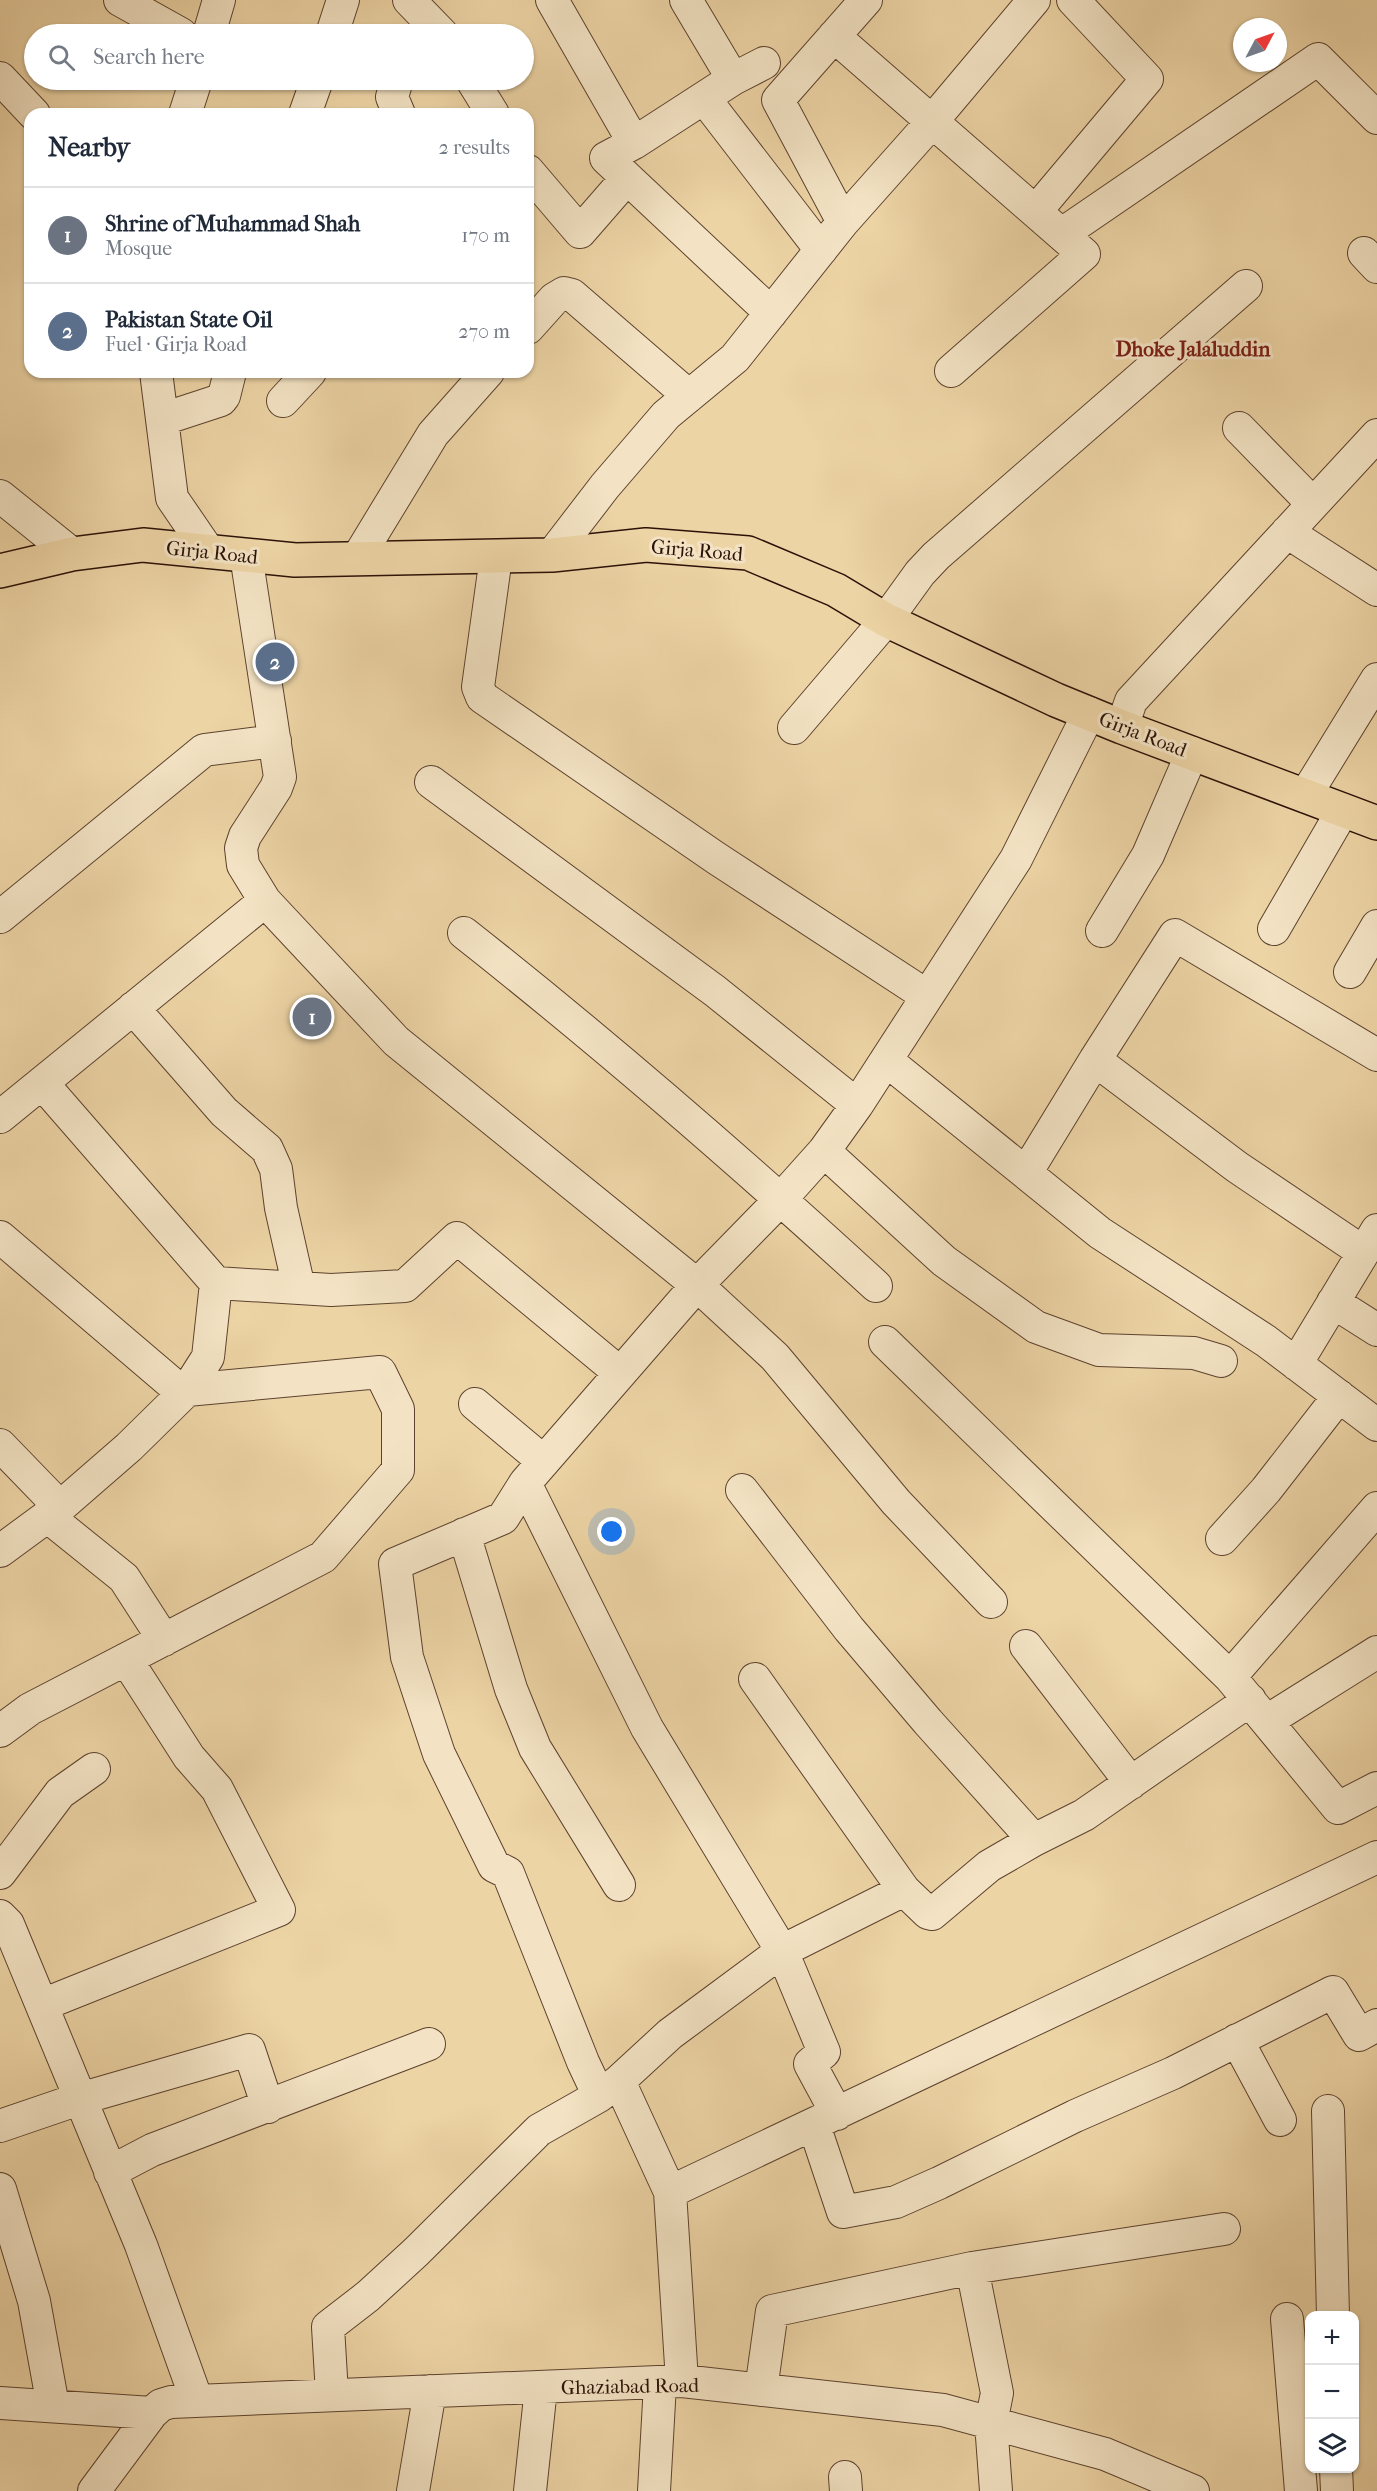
<!DOCTYPE html>
<html lang="en">
<head>
<meta charset="utf-8">
<style>
  :root { --surface:#fff; --page:#f2f2f3; --text:#1f2937; --muted:#747a83; --line:#e0e1e3; --accent:#0b8043 }
  body { margin:0; font-family:"IM FELL French Canon",serif; background:var(--page); color:var(--text) }
  .controls { position:absolute; right:18px; bottom:18px; display:grid; overflow:hidden; border-radius:12px; box-shadow:0 2px 4px #0004 }
  .controls button { width:54px; height:54px; display:grid; place-items:center; padding:0; border:0; border-bottom:2px solid var(--line); background:var(--surface); color:var(--text); font:30px sans-serif }
  .compass { position:absolute; left:1233px; top:18px; width:54px; height:54px; border-radius:50%; background:var(--surface); box-shadow:0 2px 4px #0004; rotate:49deg }
  .you { position:absolute; left:612px; top:1532px; width:21px; height:21px; margin:-15px; border:4px solid #fff; border-radius:50%; background:#1a73e8; box-shadow:0 0 0 9px #1a73e833 }
  .badge { display:grid; place-items:center; width:39px; height:39px; border-radius:50%; background:var(--accent); color:#fff; font-size:20px; font-weight:700 }
  .pin { position:absolute; translate:-50% -50%; border:3px solid #fff; box-shadow:0 2px 6px #0006 }
  .list { margin:0; padding:0; list-style:none }
  h2 { display:flex; justify-content:space-between; align-items:center; height:78px; margin:0; padding:0 24px; font-size:26px }
  h2 small { font-size:20px; font-weight:400; color:var(--muted) }
  .list li { display:grid; grid-template-columns:39px 1fr auto; gap:18px; align-items:center; box-sizing:border-box; height:96px; padding:0 24px; border-top:2px solid var(--line) }
  .list b { display:block; font-size:22px; white-space:nowrap }
  .list p { margin:0; font-size:20px; white-space:nowrap; color:var(--muted) }
  .list em { font-size:20px; font-style:normal; color:var(--muted) }
  .icon { flex:none; width:33px; height:33px; fill:none; stroke:currentColor; stroke-width:2; stroke-linecap:round; stroke-linejoin:round }
  .map { position:relative; flex:none; width:1377px; height:2491px; overflow:hidden }
  .search { position:absolute; background:var(--surface); box-shadow:0 2px 4px #0004; left:24px; top:24px; width:510px; height:66px; display:flex; align-items:center; gap:15px; box-sizing:border-box; padding:0 21px; border-radius:33px; color:var(--muted); font-size:22px }
  .panel { position:absolute; background:var(--surface); box-shadow:0 2px 4px #0004; left:24px; top:108px; width:510px; height:270px; border-radius:18px }
  .map>svg:first-child { display:block }
  .lines { fill:none; stroke-linecap:round; stroke-linejoin:round }
  .minor-casing { stroke:#5c422e; stroke-width:34 }
  .major-casing { stroke:#2b1107; stroke-width:36 }
  .minor { stroke:#f3e3c4; stroke-width:32 }
  .major { stroke:#edd4a5; stroke-width:33 }
  .labels { text-anchor:middle; stroke-width:6; stroke-linejoin:round; paint-order:stroke }
  .street-label { font-size:20px; fill:#2b1107; stroke:#f3e3c4 }
  .neighbourhood-label { font-size:21px; font-weight:bold; fill:#7a1f14; stroke:#f3e3c4 }
</style>
</head>
<body>
<div class="map">
<svg width="1377" height="2491" viewBox="0 0 1377 2491">
  <rect width="100%" height="100%" fill="#edd4a5"/>
  <filter id="stains"><feTurbulence type="fractalNoise" baseFrequency=".00333" numOctaves="4"/><feColorMatrix values="0 0 0 0 .2 0 0 0 0 .09 0 0 0 0 .02 0 0 0 .5 -.17"/></filter>
  <radialGradient id="worn" r=".72"><stop offset=".6" stop-color="#630" stop-opacity="0"/><stop offset="1" stop-color="#630" stop-opacity=".3"/></radialGradient>
  <g class="lines">
    <!-- minor casing -->
    <g class="minor-casing">
      <path id="minor" d="M120 0 181 34
        M409 0 442 34
        M552 0 634 143 733 79
        M686 0 733 79 764 63
        M209 34 219 0
        M332 34 343 0
        M834 36 1084 254 951 371
        M0 78 34 114
        M397 80 392 97 399 114
        M472 80 493 114
        M704 98 821 250
        M185 114 196 80
        M305 114 317 80
        M634 143 606 158 771 313
        M528 171 580 232 627 178
        M1036 211 1147 79 1073 0
        M843 222 778 100 866 0
        M1062 234 1318 59 1377 118
        M1364 253 1377 267
        M528 328 554 299 564 293 572 295 689 396
        M156 372 172 498 209 552
        M283 401 310 372
        M163 419 221 400 224 396 230 372
        M1239 428 1313 504
        M0 496 72 554
        M1287 532 1377 590
        M246 555 280 777 276 788 245 836 241 848 243 865 265 901 396 1041 697 1285 775 1357 896 1502 991 1602
        M552 555 605 486 666 415 735 358 843 222 923 132 1034 0
        M496 557 478 687 482 697 716 858 927 996
        M357 559 433 434 488 372
        M1122 727 1131 701 1377 435
        M794 728 886 620 920 573 936 556 1246 286
        M431 782 715 991 857 1105
        M1305 796 1377 679
        M0 917 204 750 275 741
        M1274 929 1343 810
        M1102 931 1148 855 1192 753
        M464 933C606 1045 743 1164 876 1286
        M1350 972 1377 926
        M133 1008 224 1112 267 1149 276 1169 281 1208 299 1288
        M886 1060 1100 1233 1266 1341 1377 1425
        M42 1083 216 1283 331 1290 405 1286 457 1238 620 1373
        M0 1117 265 901
        M824 1151 944 1261 1036 1327 1099 1350 1194 1353 1221 1361
        M1026 1173 1095 1060
        M0 1237 183 1393
        M1363 1252 1237 1167 1095 1060 1175 935 1377 1055
        M1333 1302 1377 1330
        M885 1342 1230 1677
        M1296 1364 1377 1230
        M475 1404 543 1461
        M0 1445 60 1507
        M525 1483 503 1518 395 1564 407 1657 439 1754 494 1866 508 1873 583 2062 599 2096 619 2081
        M742 1490 849 1629 928 1722 1034 1840
        M1377 1508 1230 1677 1338 1808 1377 1788
        M47 1516 124 1578 164 1640
        M464 1534 511 1689 535 1748 619 1885
        M1222 1539 1266 1490 1339 1396
        M0 1551 60 1507 129 1447 187 1390 208 1357 216 1283
        M1026 1646 1131 1783
        M755 1679 904 1890
        M1267 1721 1377 1652
        M0 1731 30 1709 323 1557 398 1470V1409L380 1372 187 1390
        M0 1873 60 1793 94 1769
        M0 1916 8 1924 141 2245 197 2401
        M42 2005 279 1910 217 1789 189 1757 126 1659
        M1237 2040 1280 2120
        M1328 2111 1333 2316
        M837 2114 810 2064 824 2052 782 1951 647 1728 525 1483 697 1285 781 1199 824 1151 857 1105 1016 859 1089 713
        M814 2125 843 2212 896 2202 939 2183 1075 2116 1173 2073 1333 1992 1359 2035 1377 2025
        M0 2126 79 2099 249 2050 268 2107
        M110 2172 152 2150 429 2044
        M0 2189 34 2301 53 2406
        M670 2192 619 2081 670 2034 782 1951 904 1890 928 1913 932 1914 989 1866 1034 1840 1084 1815 1250 1700
        M972 2268 1224 2229
        M1287 2319 1301 2491
        M682 2381 670 2192 1377 1857
        M761 2390 772 2311 972 2268 997 2393 991 2423 996 2491
        M332 2394 328 2327 368 2296 416 2252 539 2130 599 2096
        M0 2403 152 2413
        M1336 2468 1337 2491
        M845 2477 846 2491
        M94 2491 152 2413 161 2405 171 2402 682 2381 943 2410 1105 2454 1193 2491
        M413 2491 430 2391
        M530 2491 541 2388
        M654 2491 660 2384"/>
    </g>
    <!-- major casing -->
    <g class="major-casing">
      <path id="major" d="M0 571 72 554 143 545 295 560 552 555 646 545 748 553 836 590 886 620 1056 700 1122 727 1377 823"/>
    </g>
    <!-- minor -->
    <use href="#minor" class="minor"/>
    <!-- major -->
    <use href="#major" class="major"/>
  </g>
  <g class="labels">
    <!-- street labels -->
    <g class="street-label">
      <text transform="translate(697 550) rotate(5)" y="7">Girja Road</text>
      <text transform="translate(212 552) rotate(6)" y="7">Girja Road</text>
      <text transform="translate(1143 734) rotate(21)" y="7">Girja Road</text>
      <text transform="translate(630 2386) rotate(-1)" y="7">Ghaziabad Road</text>
    </g>
    <!-- neighbourhood labels -->
    <g class="neighbourhood-label">
      <text x="1193" y="356">Dhoke Jalaluddin</text>
    </g>
  </g>
  <rect width="100%" height="100%" filter="url(#stains)"/>
  <rect width="100%" height="100%" fill="url(#worn)"/>
</svg>
<div class="controls">
<button>+</button>
<button>−</button>
<button><svg class="icon" aria-label="layers" viewBox="0 0 24 24"><path d="M12 4l9 5-9 5-9-5zM3 14l9 5 9-5"/></svg></button>
</div>
<svg class="compass" viewBox="-18 -18 36 36"><path d="M0-13l5 13h-10z" fill="#e53935"/><path d="M0 13l5-13h-10z" fill="#747a83"/></svg>
<div class="you"></div>
<div class="pin badge" style="left:312px;top:1017px;background:#6b7280">1</div>
<div class="pin badge" style="left:275px;top:662px;background:#5c6f8a">2</div>
<div class="search"><svg class="icon" aria-label="search" viewBox="0 0 24 24"><circle cx="10" cy="10" r="6"/><path d="M15 15l6 6"/></svg>Search here</div>
<section class="panel">
<h2>Nearby<small>2 results</small></h2>
<ul class="list">
<li><span class="badge" style="background:#6b7280">1</span><div><b>Shrine of Muhammad Shah</b><p>Mosque</p></div><em>170 m</em></li>
<li><span class="badge" style="background:#5c6f8a">2</span><div><b>Pakistan State Oil</b><p>Fuel · Girja Road</p></div><em>270 m</em></li>
</ul>
</section>
</div>
</body>
</html>
